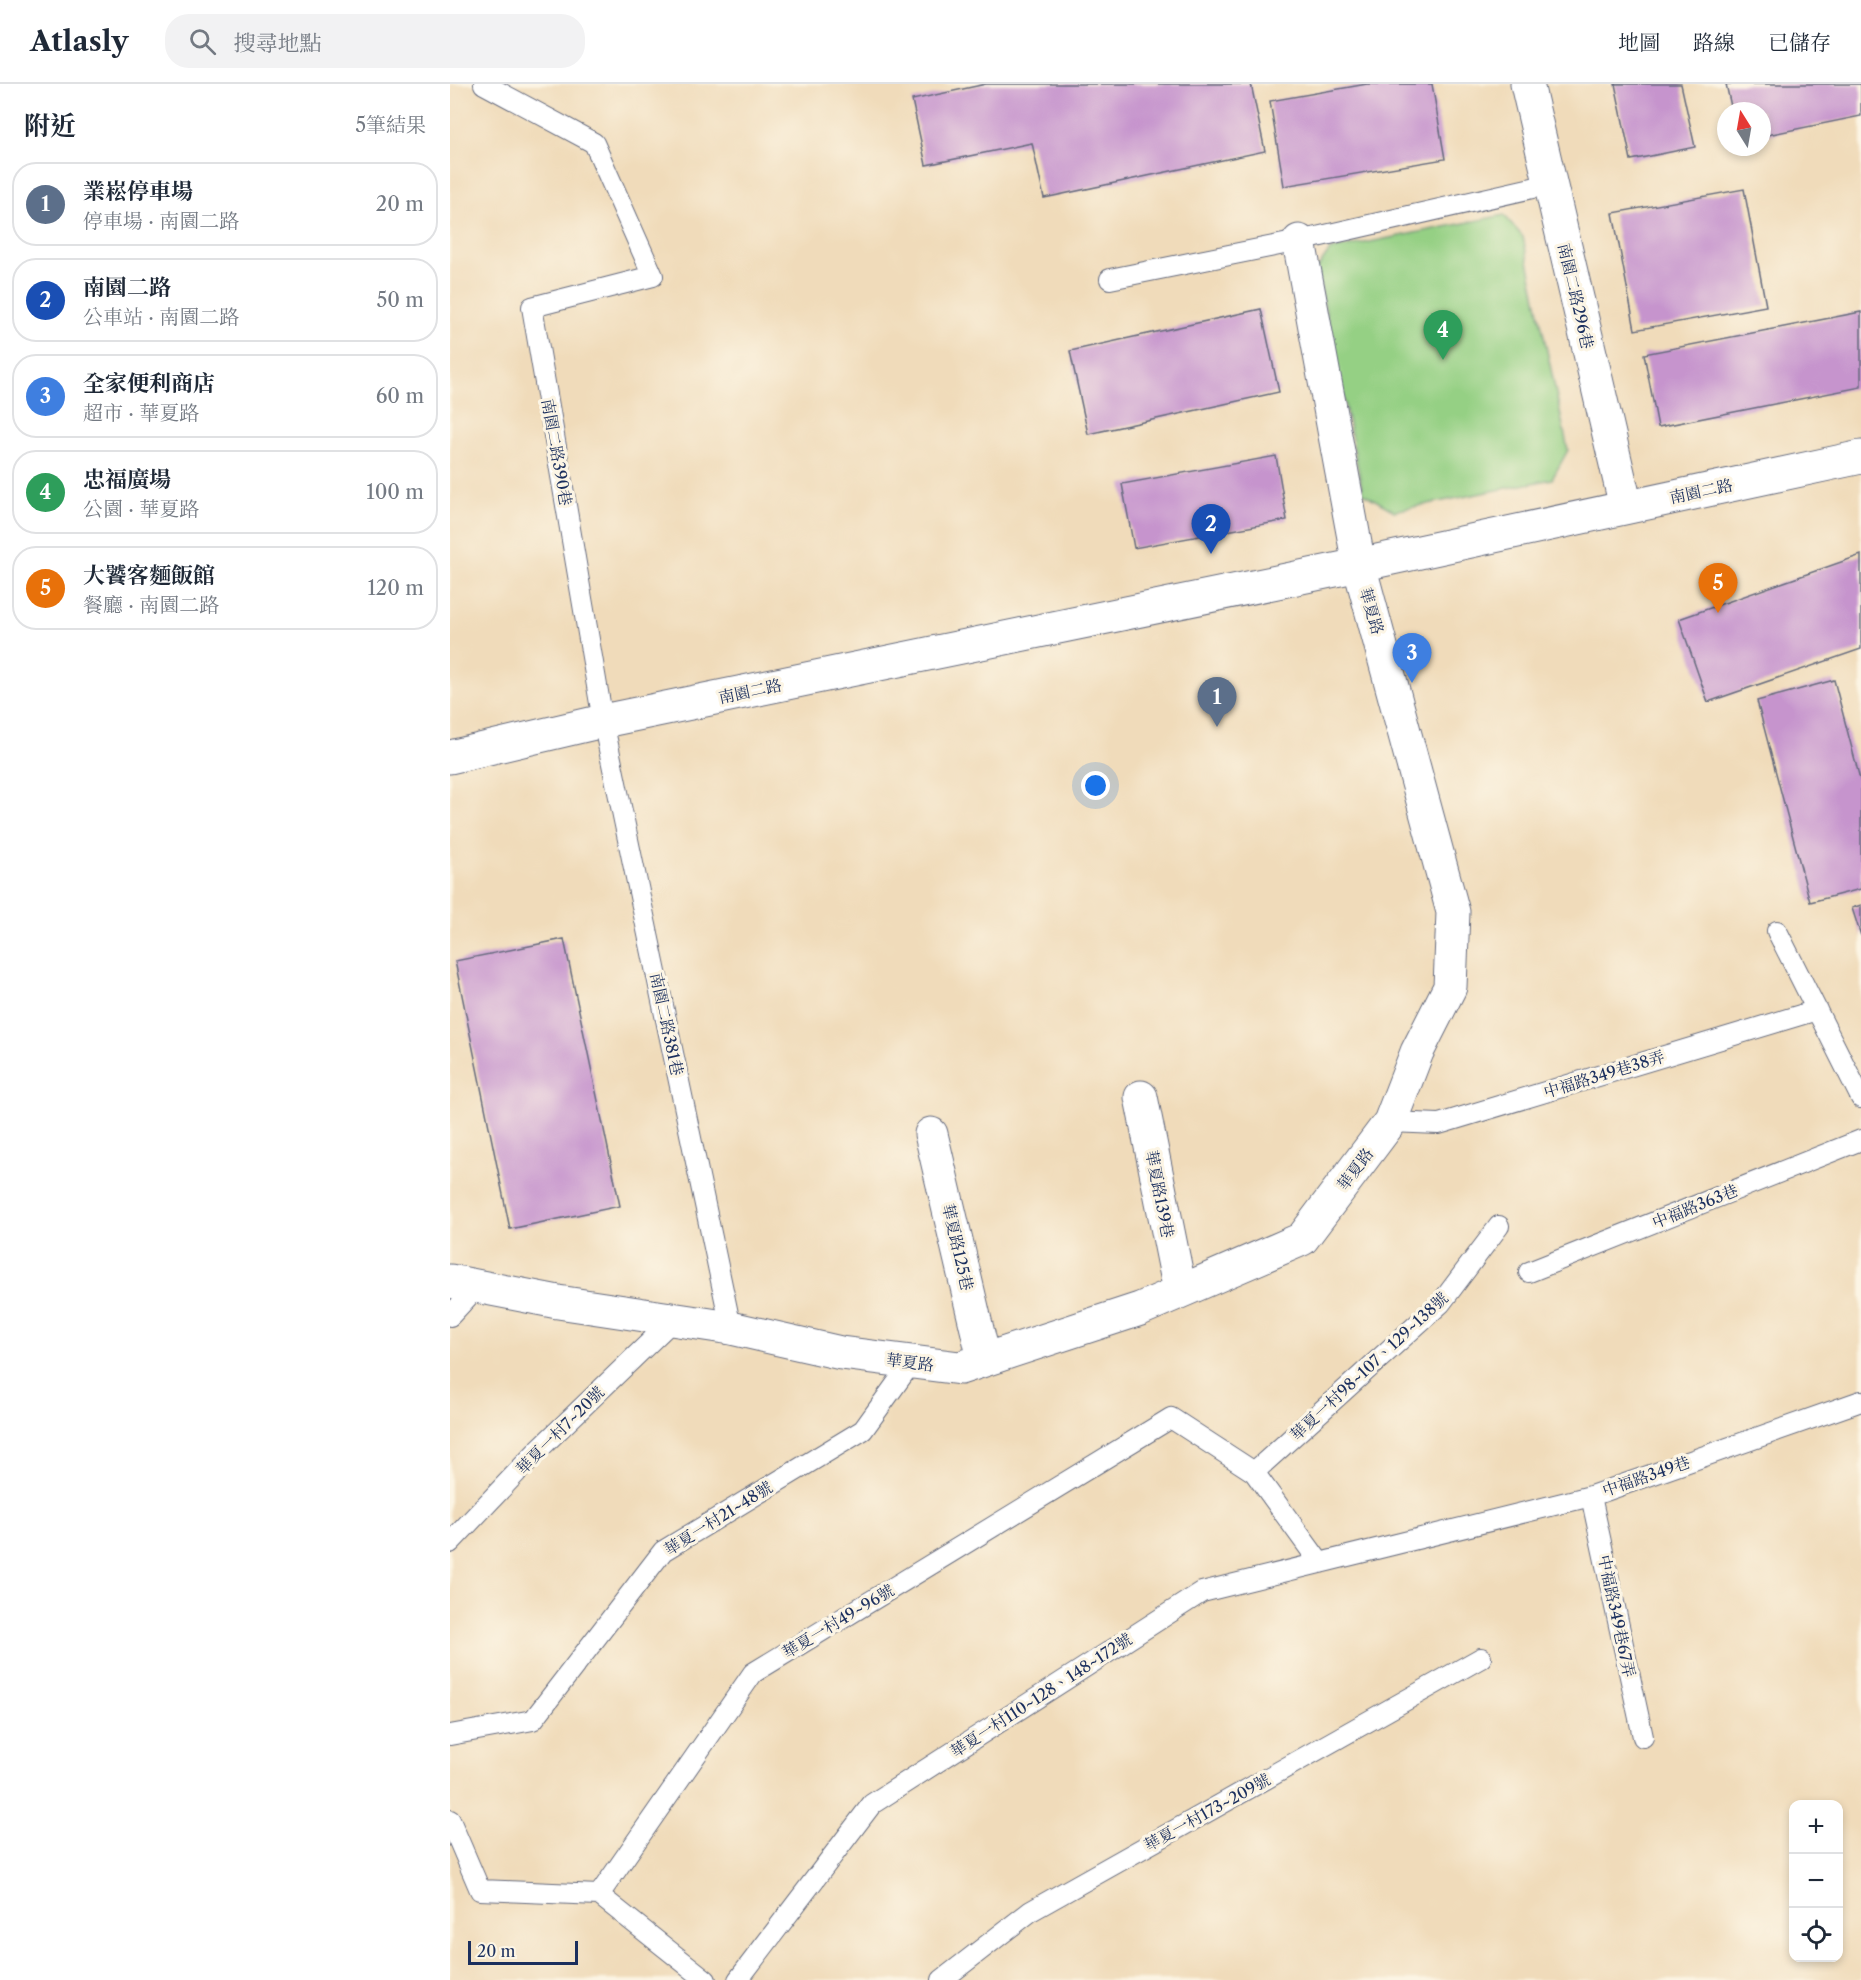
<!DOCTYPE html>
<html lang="zh-TW">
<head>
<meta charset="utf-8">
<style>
  :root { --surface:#fff; --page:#f2f2f3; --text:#1f2937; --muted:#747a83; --line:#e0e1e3; --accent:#1a73e8 }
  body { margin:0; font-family:"Libre Caslon Text","Noto Serif TC",serif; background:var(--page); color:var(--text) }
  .controls { position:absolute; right:18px; bottom:18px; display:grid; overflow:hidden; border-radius:12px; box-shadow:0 3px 9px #0003 }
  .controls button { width:54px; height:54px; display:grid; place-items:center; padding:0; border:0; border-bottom:2px solid var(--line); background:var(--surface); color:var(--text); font:30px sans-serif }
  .compass { position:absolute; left:1267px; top:18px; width:54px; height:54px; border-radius:50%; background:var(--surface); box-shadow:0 3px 9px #0003; rotate:349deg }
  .scale { position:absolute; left:18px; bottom:15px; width:110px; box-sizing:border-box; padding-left:6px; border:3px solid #1b2f5e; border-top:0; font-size:16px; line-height:21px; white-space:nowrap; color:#1b2f5e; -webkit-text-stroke:4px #fcf5e5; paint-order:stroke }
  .you { position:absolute; left:646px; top:702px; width:21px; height:21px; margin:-15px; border:4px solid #fff; border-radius:50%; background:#1a73e8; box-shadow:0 0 0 9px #1a73e833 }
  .badge { display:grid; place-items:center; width:39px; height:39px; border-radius:50%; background:var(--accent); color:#fff; font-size:20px; font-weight:700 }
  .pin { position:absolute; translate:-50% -50px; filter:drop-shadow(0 2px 3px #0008) }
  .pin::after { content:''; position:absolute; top:32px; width:21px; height:18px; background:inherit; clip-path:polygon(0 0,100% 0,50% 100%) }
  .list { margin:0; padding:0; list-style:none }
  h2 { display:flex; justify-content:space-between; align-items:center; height:78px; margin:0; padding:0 24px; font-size:26px }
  h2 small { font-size:20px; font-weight:400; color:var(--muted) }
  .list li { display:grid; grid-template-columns:39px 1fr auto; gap:18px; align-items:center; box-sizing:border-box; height:84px; margin:0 12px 12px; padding:0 12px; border:2px solid var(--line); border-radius:24px }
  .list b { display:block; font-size:22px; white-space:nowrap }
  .list p { margin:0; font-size:20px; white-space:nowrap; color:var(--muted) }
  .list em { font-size:20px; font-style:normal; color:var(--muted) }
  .icon { flex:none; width:33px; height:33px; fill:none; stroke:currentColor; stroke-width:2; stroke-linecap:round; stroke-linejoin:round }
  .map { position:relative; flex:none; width:1411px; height:1896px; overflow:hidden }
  header { display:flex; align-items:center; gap:36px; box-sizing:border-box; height:84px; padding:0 30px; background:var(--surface); border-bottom:2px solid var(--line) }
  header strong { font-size:28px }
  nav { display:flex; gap:33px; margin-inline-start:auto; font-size:21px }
  .search { width:420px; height:54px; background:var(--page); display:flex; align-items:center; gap:15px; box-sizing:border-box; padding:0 21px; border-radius:24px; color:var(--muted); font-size:22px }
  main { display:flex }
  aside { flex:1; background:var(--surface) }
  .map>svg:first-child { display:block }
  .green { fill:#95d084; stroke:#588071; stroke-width:1.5 }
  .building { fill:#c694cd }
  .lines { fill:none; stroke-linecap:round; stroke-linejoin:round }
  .service-casing { stroke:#666b7e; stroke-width:22 }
  .minor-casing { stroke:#666b7e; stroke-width:35 }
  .tertiary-casing { stroke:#666b7e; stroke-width:35 }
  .service { stroke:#fff; stroke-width:20 }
  .minor { stroke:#fff; stroke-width:33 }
  .tertiary { stroke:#fff; stroke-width:33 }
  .labels { text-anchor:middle; stroke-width:6; stroke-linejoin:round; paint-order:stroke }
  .street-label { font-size:16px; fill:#1b2f5e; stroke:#fcf5e5 }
</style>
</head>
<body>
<header>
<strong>Atlasly</strong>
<div class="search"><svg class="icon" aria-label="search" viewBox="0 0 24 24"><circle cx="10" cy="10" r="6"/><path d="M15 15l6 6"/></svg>搜尋地點</div>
<nav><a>地圖</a><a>路線</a><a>已儲存</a></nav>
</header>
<main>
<aside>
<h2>附近<small>5筆結果</small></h2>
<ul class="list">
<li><span class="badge" style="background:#5c6f8a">1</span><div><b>業崧停車場</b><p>停車場 · 南園二路</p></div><em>20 m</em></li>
<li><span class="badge" style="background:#1a4fb4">2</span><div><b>南園二路</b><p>公車站 · 南園二路</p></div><em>50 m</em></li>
<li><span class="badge" style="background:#3f7fe0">3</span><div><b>全家便利商店</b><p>超市 · 華夏路</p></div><em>60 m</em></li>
<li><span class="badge" style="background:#2e9e5b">4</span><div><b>忠福廣場</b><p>公園 · 華夏路</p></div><em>100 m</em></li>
<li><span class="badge" style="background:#e8710a">5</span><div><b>大饕客麵飯館</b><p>餐廳 · 南園二路</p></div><em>120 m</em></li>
</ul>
</aside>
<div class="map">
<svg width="1411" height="1896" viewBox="0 0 1411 1896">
  <rect width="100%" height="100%" fill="#fcf5e5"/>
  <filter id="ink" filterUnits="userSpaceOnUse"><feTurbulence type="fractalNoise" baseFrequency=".0167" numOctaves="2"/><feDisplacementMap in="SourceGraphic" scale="12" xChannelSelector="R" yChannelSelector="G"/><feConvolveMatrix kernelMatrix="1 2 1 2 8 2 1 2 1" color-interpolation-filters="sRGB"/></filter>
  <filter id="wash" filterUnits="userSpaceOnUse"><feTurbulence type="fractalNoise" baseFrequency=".008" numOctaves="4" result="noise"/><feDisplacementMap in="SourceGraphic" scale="24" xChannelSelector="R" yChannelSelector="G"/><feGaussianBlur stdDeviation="1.35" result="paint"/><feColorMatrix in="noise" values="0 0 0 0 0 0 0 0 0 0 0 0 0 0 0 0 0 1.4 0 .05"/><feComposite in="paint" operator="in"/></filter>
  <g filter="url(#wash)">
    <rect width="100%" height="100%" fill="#f0dbba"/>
    <!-- green -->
    <path class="green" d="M1054 131 1073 153 1118 366 1102 395 944 427 913 409 867 185 880 166Z"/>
    <g id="blocks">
      <!-- building -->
      <path class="building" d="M536 0H801L815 67 594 114 582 59 476 81 462 16Z
        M917 0H982L995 75 834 102 820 17Z
        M1165 0H1231L1245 63 1181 76Z
        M1276 0H1411V32L1312 52V27H1282Z
        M1294 105 1316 222 1185 246 1163 129Z
        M811 225 829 308 638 350 620 267Z
        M1411 228V303L1208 343 1194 270Z
        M826 372 837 436 684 464 672 400Z
        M1411 471V565L1258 618 1229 535Z
        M1384 596 1411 699V805L1360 818 1307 617Z
        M1411 821V852L1402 824Z
        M114 855 170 1122 60 1145 5 877Z"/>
    </g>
  </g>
  <g filter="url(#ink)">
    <use href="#blocks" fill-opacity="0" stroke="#666b7e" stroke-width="1.5"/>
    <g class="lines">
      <!-- service casing -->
      <g class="service-casing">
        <path id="service" d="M34 0 144 59 203 192 82 223 153 637 281 1244
          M660 195 849 157 1100 100
          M1327 847 1411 1014
          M940 1038 989 1040 1367 926
          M1079 1188 1411 1056
          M0 1232 27 1203
          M804 1388 991 1219 1049 1142
          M1141 1412 1193 1653
          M0 1459 88 1366 224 1235
          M0 1651 83 1636 213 1467 413 1346 462 1278
          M0 1736 30 1806 149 1811 303 1589 721 1334 804 1388 870 1479
          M149 1811 256 1896
          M288 1896 422 1720 752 1508 1141 1412 1411 1317
          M492 1896 581 1827 1031 1574"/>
      </g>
      <!-- minor casing -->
      <g class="minor-casing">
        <path id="minor" d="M1077 0 1176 423
          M691 1013 730 1207
          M481 1050 534 1275
          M0 1197 108 1218 281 1244 391 1269 510 1284 690 1225 852 1155 940 1038 967 968 1000 903 1003 828 909 481 849 157"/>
      </g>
      <!-- tertiary casing -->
      <g class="tertiary-casing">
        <path id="tertiary" d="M0 673 153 637 909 481 1411 373"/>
      </g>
      <!-- service -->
      <use href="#service" class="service"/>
      <!-- minor -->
      <use href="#minor" class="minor"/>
      <!-- tertiary -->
      <use href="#tertiary" class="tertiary"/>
    </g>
  </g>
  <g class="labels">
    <!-- street labels -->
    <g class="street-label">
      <text transform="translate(1126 212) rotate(77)" y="6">南園二路296巷</text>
      <text transform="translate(107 368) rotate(80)" y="6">南園二路390巷</text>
      <text transform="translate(1251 407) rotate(-12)" y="6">南園二路</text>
      <text transform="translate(922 527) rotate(74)" y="6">華夏路</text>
      <text transform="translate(300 607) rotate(-12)" y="6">南園二路</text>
      <text transform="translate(217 940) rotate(78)" y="6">南園二路381巷</text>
      <text transform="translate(1154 990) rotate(-17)" y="6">中福路349巷38弄</text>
      <text transform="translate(905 1085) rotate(-53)" y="6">華夏路</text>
      <text transform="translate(710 1110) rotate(79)" y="6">華夏路139巷</text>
      <text transform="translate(1245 1122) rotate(-22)" y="6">中福路363巷</text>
      <text transform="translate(508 1163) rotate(77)" y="6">華夏路125巷</text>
      <text transform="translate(460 1278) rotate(7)" y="6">華夏路</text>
      <text transform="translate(919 1282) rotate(-43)" y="6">華夏一村98~107、129~138號</text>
      <text transform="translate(110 1346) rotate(-45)" y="6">華夏一村7~20號</text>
      <text transform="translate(1196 1392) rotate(-19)" y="6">中福路349巷</text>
      <text transform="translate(268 1434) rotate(-32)" y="6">華夏一村21~48號</text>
      <text transform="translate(1167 1532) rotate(78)" y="6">中福路349巷67弄</text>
      <text transform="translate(388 1537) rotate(-31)" y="6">華夏一村49~96號</text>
      <text transform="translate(591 1611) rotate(-33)" y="6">華夏一村110~128、148~172號</text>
      <text transform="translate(757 1728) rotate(-29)" y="6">華夏一村173~209號</text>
    </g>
  </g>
</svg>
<div class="controls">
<button>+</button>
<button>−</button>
<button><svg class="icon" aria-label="locate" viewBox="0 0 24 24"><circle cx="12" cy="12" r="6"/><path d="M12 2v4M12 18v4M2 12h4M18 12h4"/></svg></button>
</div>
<svg class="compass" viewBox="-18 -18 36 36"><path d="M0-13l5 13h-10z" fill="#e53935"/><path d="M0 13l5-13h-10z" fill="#747a83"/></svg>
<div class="scale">20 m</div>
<div class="you"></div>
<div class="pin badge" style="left:767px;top:643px;background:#5c6f8a">1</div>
<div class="pin badge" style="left:761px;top:470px;background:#1a4fb4">2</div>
<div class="pin badge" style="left:962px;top:599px;background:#3f7fe0">3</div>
<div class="pin badge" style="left:993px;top:276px;background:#2e9e5b">4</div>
<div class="pin badge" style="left:1268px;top:529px;background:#e8710a">5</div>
</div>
</main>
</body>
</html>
